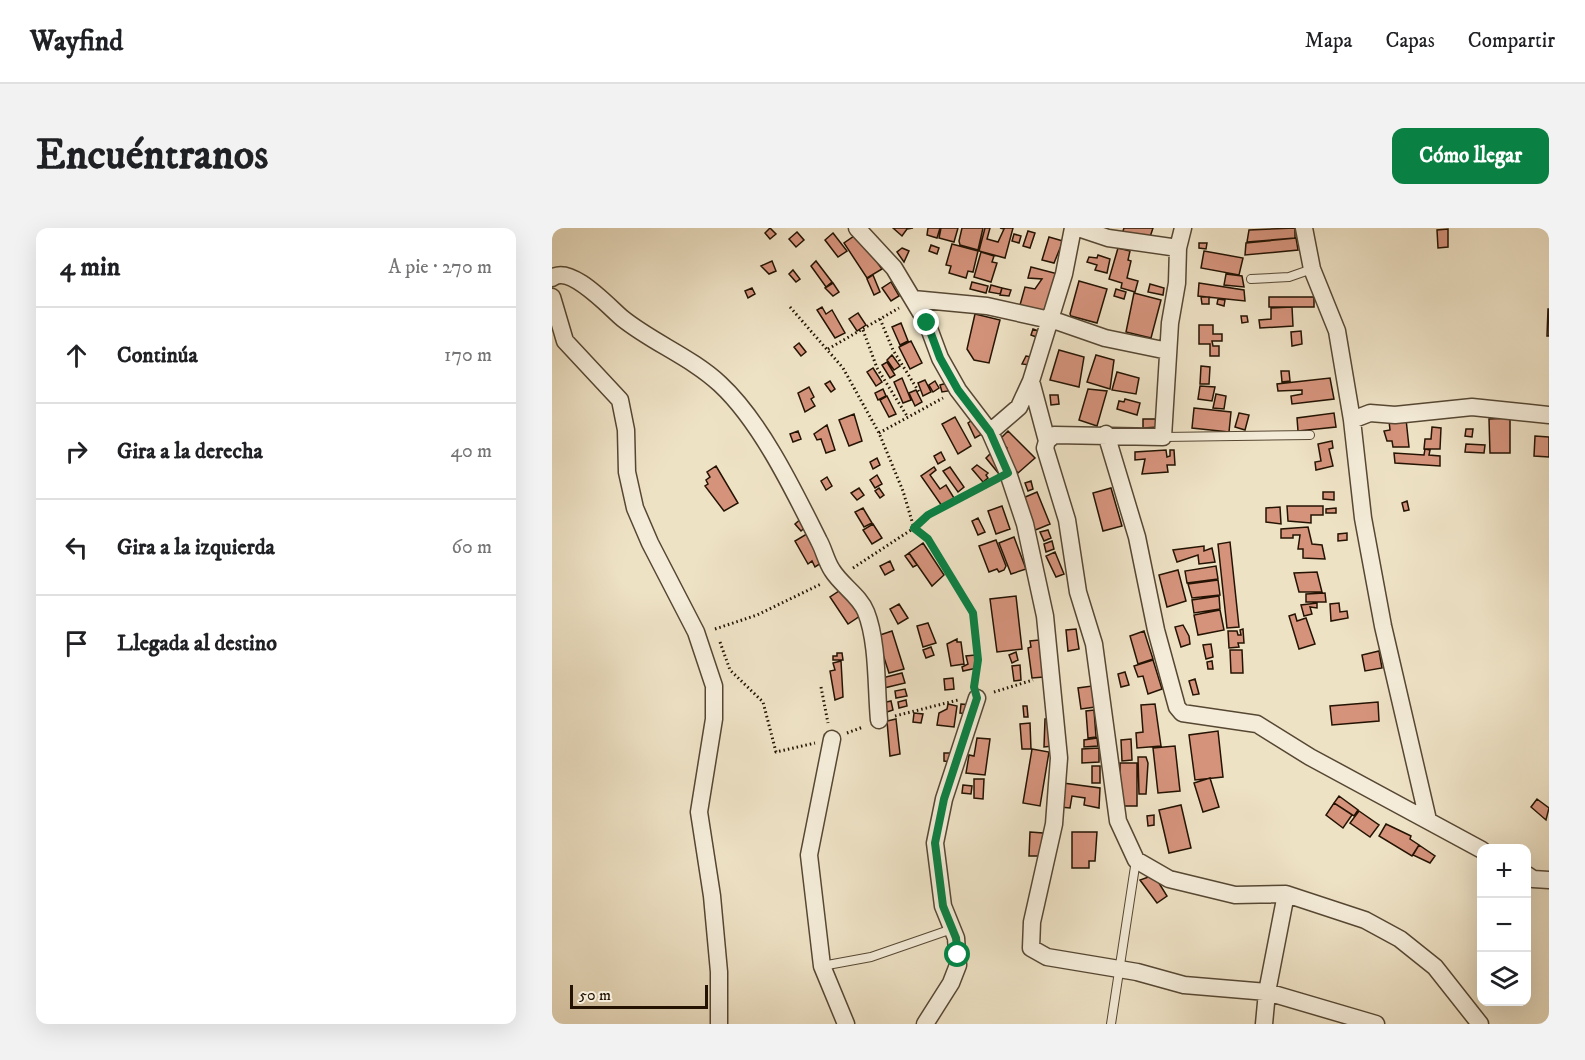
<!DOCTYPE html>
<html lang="es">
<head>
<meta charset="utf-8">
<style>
  :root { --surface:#fff; --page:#f2f2f2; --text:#202124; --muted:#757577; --line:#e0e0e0; --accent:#0b8043 }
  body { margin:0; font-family:"IM FELL DW Pica",serif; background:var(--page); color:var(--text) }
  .controls { position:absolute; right:18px; bottom:18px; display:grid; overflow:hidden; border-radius:12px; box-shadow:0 6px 24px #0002 }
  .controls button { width:54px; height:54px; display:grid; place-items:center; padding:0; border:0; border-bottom:2px solid var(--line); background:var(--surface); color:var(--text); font:30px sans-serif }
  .scale { position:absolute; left:18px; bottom:15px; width:138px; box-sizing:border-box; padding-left:6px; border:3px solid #241302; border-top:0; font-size:16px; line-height:21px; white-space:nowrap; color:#241302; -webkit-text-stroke:4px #f4ecd9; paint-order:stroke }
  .stop { position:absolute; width:18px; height:18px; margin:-14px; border:4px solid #0b8043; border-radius:50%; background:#fff }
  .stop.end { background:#0b8043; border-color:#fff; box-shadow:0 2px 6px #0008 }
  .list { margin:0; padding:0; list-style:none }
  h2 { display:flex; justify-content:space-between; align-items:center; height:78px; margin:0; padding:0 24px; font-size:26px }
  h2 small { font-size:20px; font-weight:400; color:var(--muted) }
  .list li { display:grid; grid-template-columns:39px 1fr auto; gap:18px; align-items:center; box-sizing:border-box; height:96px; padding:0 24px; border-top:2px solid var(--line) }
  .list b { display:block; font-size:22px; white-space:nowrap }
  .list em { font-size:20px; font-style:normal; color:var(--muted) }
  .icon { flex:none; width:33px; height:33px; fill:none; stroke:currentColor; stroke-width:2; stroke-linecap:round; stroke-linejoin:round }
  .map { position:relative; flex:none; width:997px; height:796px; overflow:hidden; border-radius:12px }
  header { display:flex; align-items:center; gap:36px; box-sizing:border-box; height:84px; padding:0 30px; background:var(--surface); border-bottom:2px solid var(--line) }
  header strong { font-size:28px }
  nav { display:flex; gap:33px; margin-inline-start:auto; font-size:21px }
  .intro { display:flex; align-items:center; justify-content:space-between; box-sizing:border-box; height:144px; padding:0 36px }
  h1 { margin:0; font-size:42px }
  .button { padding:15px 27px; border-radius:12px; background:var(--accent); color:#fff; font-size:21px; font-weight:700 }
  main { display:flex; gap:36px; padding:0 36px }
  aside { flex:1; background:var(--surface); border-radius:12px; box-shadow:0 6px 24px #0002 }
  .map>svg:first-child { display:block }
  .building { fill:#d5937c; stroke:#241302; stroke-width:1.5 }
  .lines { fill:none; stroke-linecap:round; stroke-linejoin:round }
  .service-casing { stroke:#564733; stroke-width:10 }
  .minor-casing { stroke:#564733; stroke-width:19 }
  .path { stroke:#241302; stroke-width:3; stroke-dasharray:1.5 3; stroke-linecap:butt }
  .service { stroke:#f4ecd9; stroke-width:8 }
  .minor { stroke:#f4ecd9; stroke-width:16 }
  .route { stroke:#0b8043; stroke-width:8 }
</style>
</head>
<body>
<header>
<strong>Wayfind</strong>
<nav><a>Mapa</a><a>Capas</a><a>Compartir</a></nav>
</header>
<div class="intro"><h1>Encuéntranos</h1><a class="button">Cómo llegar</a></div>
<main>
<aside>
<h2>4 min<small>A pie · 270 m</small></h2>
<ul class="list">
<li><svg class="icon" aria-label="ahead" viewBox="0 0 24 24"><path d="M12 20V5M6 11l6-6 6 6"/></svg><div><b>Continúa</b></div><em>170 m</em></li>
<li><svg class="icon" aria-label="right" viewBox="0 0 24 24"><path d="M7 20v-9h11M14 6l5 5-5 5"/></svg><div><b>Gira a la derecha</b></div><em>40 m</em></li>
<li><svg class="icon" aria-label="left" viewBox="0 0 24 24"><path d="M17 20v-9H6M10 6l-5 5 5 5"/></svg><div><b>Gira a la izquierda</b></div><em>60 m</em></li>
<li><svg class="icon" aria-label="arrive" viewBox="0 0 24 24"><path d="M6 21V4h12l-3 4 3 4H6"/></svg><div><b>Llegada al destino</b></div></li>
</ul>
</aside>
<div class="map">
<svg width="997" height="796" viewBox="0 0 997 796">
  <rect width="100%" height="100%" fill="#eee2c5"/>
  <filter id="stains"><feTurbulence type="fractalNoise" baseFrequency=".00333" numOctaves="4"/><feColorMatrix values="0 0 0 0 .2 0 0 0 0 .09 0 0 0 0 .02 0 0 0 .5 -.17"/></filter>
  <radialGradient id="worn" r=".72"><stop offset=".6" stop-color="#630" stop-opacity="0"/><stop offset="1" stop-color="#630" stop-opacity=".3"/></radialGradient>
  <!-- building -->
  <path class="building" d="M218 0 224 6 218 11 213 5Z
    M341 0H361L355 1 350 8Z
    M376 0H388L385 10 375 7Z
    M389 0H406L402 14 387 10Z
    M410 0H431L426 22 408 17 407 13Z
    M433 0H438L435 11 446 14 452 1 448 0H461L453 30 427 23Z
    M572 0H601L597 12 570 6Z
    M743 0V10L695 14 697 2Z
    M896 1V19L886 20 885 2Z
    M476 3 483 5 478 20 471 18Z
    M245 4 252 12 244 19 237 11Z
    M281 5 295 23 286 29 273 12Z
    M305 6 330 41 315 50 292 15Z
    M462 6 469 8 467 15 460 13Z
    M497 9 511 13 502 35 490 32Z
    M744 10 746 22 693 27 694 15Z
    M647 15H655L654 21 647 20Z
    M400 16 426 23 421 44 416 43 414 50 397 45 399 38 394 37Z
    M379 17 387 20 385 26 377 23Z
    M350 20 357 23 352 34 345 24Z
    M566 20 578 23 576 32 579 33 575 50 586 53 583 64 569 60 570 55 557 51Z
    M652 23 691 30 687 47 649 40Z
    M429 24 442 28 440 34 445 35 439 54 422 49Z
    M546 27 558 31 555 45 543 42 545 37 535 34 537 29 545 30Z
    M220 33 224 43 217 46 209 38Z
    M264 33 280 54 274 59 259 38Z
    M479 39 506 46 496 84 468 77 473 59 483 61 490 51 476 50Z
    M241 42 248 51 244 54 237 46Z
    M674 46 690 48 692 59 672 57Z
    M321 47 328 64 322 67 315 51Z
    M527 53 555 61 545 95 519 88 518 86Z
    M339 54 347 68 339 73 330 60Z
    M420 54 436 58 434 65 418 61Z
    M281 55 287 64 281 68 273 60Z
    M647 55 692 62 693 73 646 68Z
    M598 56 612 60 611 67 596 64Z
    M439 57 450 60 448 66 437 64Z
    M200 60 203 66 196 70 193 63Z
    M450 60 459 62 457 68 448 67Z
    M564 61 574 64 572 71 562 68Z
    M582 65 609 72 599 110 574 104Z
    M649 69H657V76H650Z
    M717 69H762V79H717Z
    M666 71 673 72 672 78 665 76Z
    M270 79 274 86 280 82 293 105 283 110 265 82Z
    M740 79 741 98 708 100 707 92 719 91V80Z
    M996 81H997V108H995Z
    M306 85 314 97 305 103 297 91Z
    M423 86 448 92 437 135 422 132 415 121Z
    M689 88H695L696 94 690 95Z
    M349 95 356 113 348 117 340 99Z
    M647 97H661V106H670V113H660L661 118H667V128H658V116H647Z
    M481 101 489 104 487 110 479 107Z
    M749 103 750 116 740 118 739 104Z
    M359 113 370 135 358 141 347 119Z
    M247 115 254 124 249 128 242 119Z
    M507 122 532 129 527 159 498 152Z
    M340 127 348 138 342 142 335 132Z
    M544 127 562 132 558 161 535 154Z
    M474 128 479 129 477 137 470 136Z
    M335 134 343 147 338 150 330 137Z
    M649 138 658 139 657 156H648Z
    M321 140 330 154 324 158 315 144Z
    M729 143H737L738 153 730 154Z
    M565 144 587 150 584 166 560 162Z
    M350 150 359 172 351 175 342 154Z
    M778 150 782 171 740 176 739 168 750 166V162L726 163 725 156Z
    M373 152 379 164 371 168 366 155Z
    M278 153 283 161 279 164 273 156Z
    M383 153 387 160 381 164 377 157Z
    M395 155 396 163 390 164 388 157Z
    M648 158 663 159 660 173 646 171Z
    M257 159 262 169 259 171 263 178 253 184 246 165Z
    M331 161 334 168 326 172 323 165Z
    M536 161 555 163 545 198 527 192Z
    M364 162 370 174 363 178 357 165Z
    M664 166 674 168 672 181 661 180Z
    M498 167H506L507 176 499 177Z
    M335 168 344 186 337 189 328 172Z
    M573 171 588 175 585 187 565 181 567 173 572 174Z
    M642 180 679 184 677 204 640 200Z
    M687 185 697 187 693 202 683 199Z
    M782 185 784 199 746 203 745 190Z
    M302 186 310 213 297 218 287 192Z
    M403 189 419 218 406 226 390 196Z
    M958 190V225H938L937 191Z
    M422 191 430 206 423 210 416 195Z
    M591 191H608L607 199 591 200Z
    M854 191 857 219H841L840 213H835L832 203 838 202 837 193Z
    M275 197 283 222 274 225 269 211 265 212 262 206Z
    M880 199 889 200 888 221H872L873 211H879Z
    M914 201H921L920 209 913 208Z
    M246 203 249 211 241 214 238 206Z
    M456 203 483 230 466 245 449 225 455 220 447 212Z
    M983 208 997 209V229L982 228Z
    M780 213 781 220 777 221 781 238 764 242 763 234 769 233 766 216Z
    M914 216 933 217 932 225 913 224Z
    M873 221 878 222 877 227 888 228V238L843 235 842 225 872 227Z
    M614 222 615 229 618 228V222H622L623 237H615L616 244 590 246 593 231 583 232V224Z
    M389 224 393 232 386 236 382 228Z
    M439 225 450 244 447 246 434 230Z
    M325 230 328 237 321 241 318 234Z
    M425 237 436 245 434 247 436 250 431 254 420 241Z
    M164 238 186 275 172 283 153 258 156 256 154 252 158 249 155 244Z
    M382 239 384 242 378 247 388 261 394 257 402 270 390 278 369 248Z
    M398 239 412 259 406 264 391 243Z
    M325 247 330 256 323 260 318 252Z
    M275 249 280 258 274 262 269 253Z
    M479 253 481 261 476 263 473 255Z
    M307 260 312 267 305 272 299 265Z
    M327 260 332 267 328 270 323 263Z
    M559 260 570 298 551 303 541 265Z
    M485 264 498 296 481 303 471 270Z
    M771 264H782V272L771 271Z
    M855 273 857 282 852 283 850 275Z
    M450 278 458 301 444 306 436 283Z
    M735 278H771V287H759V295L736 293Z
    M728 279 729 296 714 294V280Z
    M311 280 320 295 312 299 303 284Z
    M784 280V285H774V281Z
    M251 289 257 296 249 303 243 296Z
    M426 290 433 304 426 307 420 293Z
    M321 296 330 310 320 316 311 302Z
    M756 299 760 316 770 317 773 331 751 330V321H746L748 307H741V310H729V301Z
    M496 302 499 310 492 313 488 304Z
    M258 304 274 332 263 339 260 333 256 336 243 313Z
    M795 305V312L786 313V306Z
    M462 309 474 341 459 346 447 315Z
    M444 312 454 338 452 342 447 344 445 341 437 344 427 318Z
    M500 313 502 321 494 324 492 316Z
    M678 314 687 399 675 400 666 316Z
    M371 315 392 347 380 358 357 325Z
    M652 318V323L660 320 663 334 647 336 646 327 625 334 621 322Z
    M503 324 512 346 504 349 494 328Z
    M357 325 365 337 361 339 353 328Z
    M338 333 342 342 333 347 328 338Z
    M664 338 666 351 635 355 633 343Z
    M626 342 634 373 615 379 607 347Z
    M765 344 770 364H747L742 345Z
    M666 352 668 367 640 370 636 356Z
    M293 359 311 386 296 396 278 369Z
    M773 365 774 374H754V366Z
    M464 368 470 421 445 424 438 371Z
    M667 368 668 381 642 385 640 372Z
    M765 375V380L758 379 760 386 752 388 749 377Z
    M787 375 788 384 795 383 796 390 779 393 778 376Z
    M347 376 356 390 346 396 338 381Z
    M668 382 672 402 646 407 642 387Z
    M743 386 745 393 754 390 763 416 747 421 737 388Z
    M376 395 384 415 371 419 365 398Z
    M631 397 637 408 638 416 629 419 623 399Z
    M524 401 527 421 516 423 514 402Z
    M691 401 692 415H686L687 419 677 420 676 403H685L686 407H689L688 402Z
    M340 403 352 441 337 445 325 408Z
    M592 403 601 431 586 436 578 408Z
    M405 411V414H409L412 436 399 438 395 416Z
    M487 412 492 449 480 450 476 420 479 419 478 413Z
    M659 416 661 429 654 431 651 417Z
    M379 419 382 427 374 430 371 422Z
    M678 422H690L691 445H679Z
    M827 423 830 440 813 443 810 427Z
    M464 424 466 432 460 435 457 427Z
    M285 425H290L291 432H281V428H285Z
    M423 427 425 440 411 443 410 439 416 436 414 428Z
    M601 432 610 461 596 466 591 448 586 449 582 438Z
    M289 433 291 469 283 472 278 443 283 442 281 435Z
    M660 433 661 441H656L655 434Z
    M468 437 469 452 462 453 460 438Z
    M573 444 577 457 569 459 566 446Z
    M350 445 353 455 332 460 330 450Z
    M401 450 402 461 393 462 392 451Z
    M643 451 647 466 641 467 637 453Z
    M540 458 543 479 529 481 526 460Z
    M353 461 355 468 344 470 343 463Z
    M354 472 355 478 347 480 346 474Z
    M339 473 341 482 332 485 330 475Z
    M826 474 827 493 780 497 778 478Z
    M396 476 405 478 402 499 385 497 387 485 395 481Z
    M409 476 420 477 419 486 408 485Z
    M603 476 609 518 585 520 584 505 591 504 589 477Z
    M471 478H475L476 489H472Z
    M542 482 544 509 536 510 534 483Z
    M362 485 371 486 369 495 361 494Z
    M344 491 348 526 338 528 335 493Z
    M493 491H500L501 518 492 519Z
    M478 495 479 521H470L468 496Z
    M666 503 671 549 643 552 637 507Z
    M425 510 438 511 433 547 414 545 417 527 422 528Z
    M545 510 546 518 532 519V512Z
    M579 511 580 532 570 533 569 512Z
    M623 518 628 563 606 565 601 520Z
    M547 520V534L530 535V521Z
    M480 521 497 524 488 578 471 575Z
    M392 525H400L399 534 392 533Z
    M586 529H594L596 535 594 566H587Z
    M568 535H585V578H568Z
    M540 538H548V555H540Z
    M658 550 667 579 651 584 642 555Z
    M422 551H432L431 571 422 570Z
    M511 555 548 560 547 580 532 577 533 570 520 568 518 580 508 579Z
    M411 557 420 558 419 566 410 565Z
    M787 568 806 582 802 588 782 575Z
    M985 571 997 580 994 592 979 579Z
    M782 575 800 587 791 600 774 587Z
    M629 577 639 620 617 625 607 582Z
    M807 583 827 597 818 609 798 595Z
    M602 587V597L596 598 595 588Z
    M834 596 859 608 858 611 867 617 860 628 827 608Z
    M478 604 491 605 489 628H477Z
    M520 604H545L543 633H537V640H520Z
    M867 617 883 628 878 635 861 627Z
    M602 647 615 668 605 675 588 652Z"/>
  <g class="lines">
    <!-- service casing -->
    <g class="service-casing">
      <path id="service" d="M699 51 737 49 760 41
        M611 209 758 207
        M270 738 319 729 400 701
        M559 796 584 632"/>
    </g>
    <!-- minor casing -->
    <g class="minor-casing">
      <path id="minor" d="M305 0 342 40 375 95 388 130 406 162 438 204 456 245 473 296 493 388 507 530 502 596 480 694 479 720 495 729 585 744 632 757 715 764 824 796
        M526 0 556 10 626 20
        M752 0 760 41 785 103 800 192 811 290 831 398 876 592
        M0 50C18 36 56 78 70 90 101 115 139 129 168 156 209 194 242 263 267 313 272 322 274 333 280 342 289 357 308 368 314 384 326 414 324 460 327 492
        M0 69 13 113 68 172 74 202 75 244 83 280 98 315 144 404 162 458V491L147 584 160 668 167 744V796
        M361 71 435 78 507 94 553 110 616 123
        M479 153 495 213 493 220 515 292 526 364 542 416 566 593 584 632 617 651 683 667 734 666 813 692 848 711 883 739 928 796
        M800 192 818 185 843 187 920 179 997 187
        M438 204 467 179 479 153 512 46 521 0
        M554 206 585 309 604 402 625 479 630 485 705 496 758 529 930 622
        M495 213 502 207 611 209 618 95 625 55 626 20 631 0
        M280 511 257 627 270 738 294 796
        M975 647 981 651 997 652
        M373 796 399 755 406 737 404 710 391 678 383 615 392 571 425 470
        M712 796 715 764 734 666"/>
    </g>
    <!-- path -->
    <path class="path" d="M238 79 291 140 327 205 351 263 362 300 376 311 421 385 426 432 423 453
      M328 91 341 122 367 164
      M311 102 325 140 355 188
      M276 121 347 80
      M327 205 391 170
      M301 340 362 300 376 287 442 252
      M163 401 205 387 269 356
      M168 414 178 442 211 474 224 524 263 515
      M269 459 276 495
      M442 464 481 452
      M343 488 406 472
      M295 505 311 499"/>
    <!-- service -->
    <use href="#service" class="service"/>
    <!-- minor -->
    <use href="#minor" class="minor"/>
  </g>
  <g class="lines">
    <!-- route -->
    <path class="route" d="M375 95 388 130 406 162 438 204 456 245 376 287 362 300 376 311 421 385 426 432 422 459 425 470 392 571 383 615 391 678 404 710 406 727"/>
  </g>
  <rect width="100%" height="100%" filter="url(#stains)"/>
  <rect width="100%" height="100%" fill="url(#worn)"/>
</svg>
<div class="controls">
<button>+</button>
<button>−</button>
<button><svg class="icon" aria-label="layers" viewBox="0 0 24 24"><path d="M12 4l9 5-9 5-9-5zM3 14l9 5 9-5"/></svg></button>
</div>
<div class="scale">50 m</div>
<div class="stop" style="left:406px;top:727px"></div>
<div class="stop end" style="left:375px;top:95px"></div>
</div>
</main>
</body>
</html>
